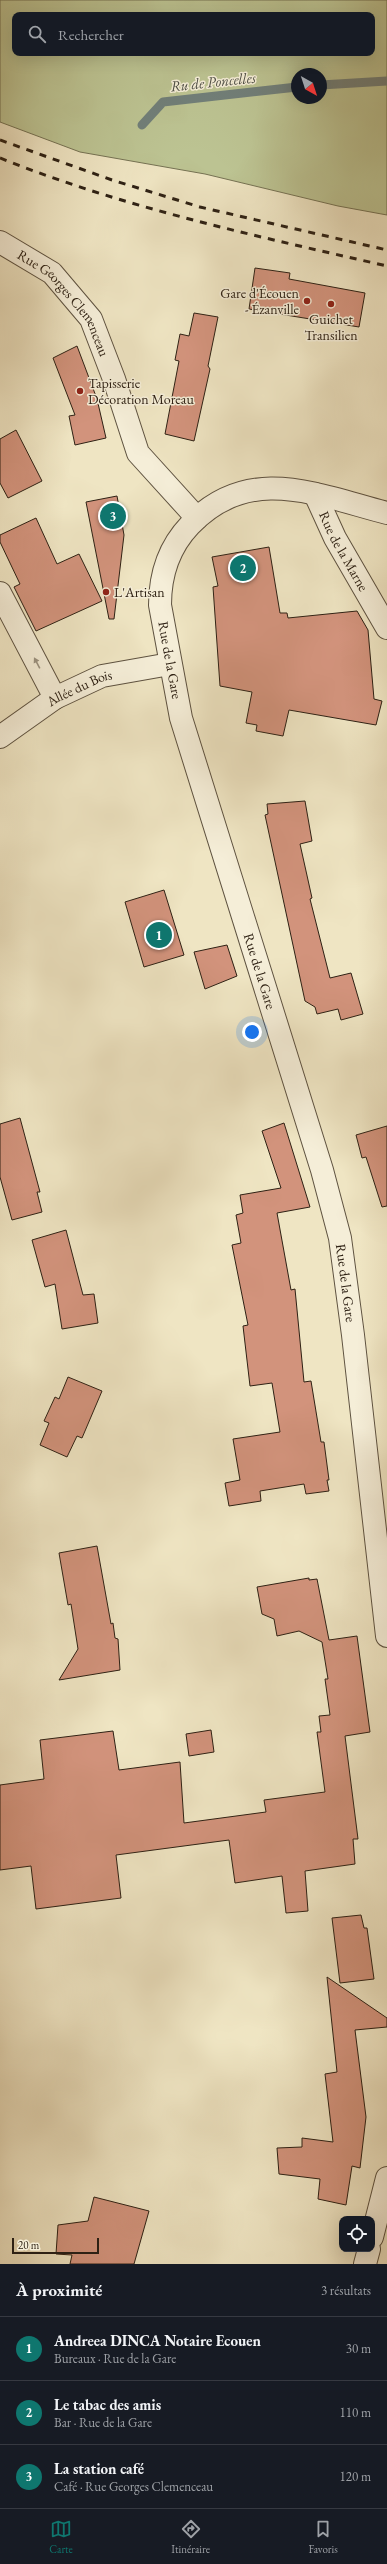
<!DOCTYPE html>
<html lang="fr">
<head>
<meta charset="utf-8">
<style>
  :root { --surface:#171b24; --page:#20242c; --text:#f1f3f6; --muted:#9ea1a6; --line:#363941; --accent:#0f766e }
  body { margin:0; font-family:"EB Garamond",serif; background:var(--page); color:var(--text) }
  .controls { position:absolute; right:12px; bottom:12px; display:grid; overflow:hidden; border-radius:8px; box-shadow:0 4px 16px #0002 }
  .controls button { width:36px; height:36px; display:grid; place-items:center; padding:0; border:0; border-bottom:1px solid var(--line); background:var(--surface); color:var(--text); font:20px sans-serif }
  .compass { position:absolute; left:291px; top:68px; width:36px; height:36px; border-radius:50%; background:var(--surface); box-shadow:0 4px 16px #0002; rotate:141deg }
  .scale { position:absolute; left:12px; bottom:10px; width:87px; box-sizing:border-box; padding-left:4px; border:2px solid #2e2114; border-top:0; font-size:11px; line-height:14px; white-space:nowrap; color:#2e2114; -webkit-text-stroke:3px #f5eed8; paint-order:stroke }
  .you { position:absolute; left:252px; top:1032px; width:14px; height:14px; margin:-10px; border:3px solid #fff; border-radius:50%; background:#1a73e8; box-shadow:0 0 0 6px #1a73e833 }
  .badge { display:grid; place-items:center; width:26px; height:26px; border-radius:50%; background:var(--accent); color:#fff; font-size:13px; font-weight:700 }
  .pin { position:absolute; translate:-50% -50%; border:2px solid #fff; box-shadow:0 1px 4px #0006 }
  .list { margin:0; padding:0; list-style:none }
  h2 { display:flex; justify-content:space-between; align-items:center; height:52px; margin:0; padding:0 16px; font-size:17px }
  h2 small { font-size:13px; font-weight:400; color:var(--muted) }
  .list li { display:grid; grid-template-columns:26px 1fr auto; gap:12px; align-items:center; box-sizing:border-box; height:64px; padding:0 16px; border-top:1px solid var(--line) }
  .list b { display:block; font-size:15px; white-space:nowrap }
  .list p { margin:0; font-size:13px; white-space:nowrap; color:var(--muted) }
  .list em { font-size:13px; font-style:normal; color:var(--muted) }
  .icon { flex:none; width:22px; height:22px; fill:none; stroke:currentColor; stroke-width:2; stroke-linecap:round; stroke-linejoin:round }
  .map { position:relative; flex:none; width:387px; height:2264px; overflow:hidden }
  .search { position:absolute; background:var(--surface); box-shadow:0 4px 16px #0002; left:12px; right:12px; top:12px; height:44px; display:flex; align-items:center; gap:10px; box-sizing:border-box; padding:0 14px; border-radius:8px; color:var(--muted); font-size:15px }
  .sheet { height:244px; background:var(--surface) }
  nav { display:flex; justify-content:space-around; align-items:center; box-sizing:border-box; height:56px; border-top:1px solid var(--line); background:var(--surface); font-size:11px; color:var(--muted) }
  nav a { display:grid; justify-items:center; gap:2px }
  nav .on { color:var(--accent) }
  .map>svg:first-child { display:block }
  .green { fill:#bcc392; stroke:#757253; fill-rule:evenodd }
  .lines { fill:none; stroke-linecap:round; stroke-linejoin:round }
  .stream { stroke:#717f79; stroke-width:9 }
  .building { fill:#d2937c; stroke:#2e2114 }
  .minor-casing { stroke:#5e5240; stroke-width:24 }
  .tertiary-casing { stroke:#5e5240; stroke-width:24 }
  .minor { stroke:#f5eed8; stroke-width:22 }
  .tertiary { stroke:#f5eed8; stroke-width:22 }
  .rail { stroke:#2e2114; stroke-width:3; stroke-dasharray:7 7; stroke-linecap:butt }
  .oneway { fill:#9b9280 }
  .poi-dot { fill:#8f2418; stroke:#f5eed8; stroke-width:1.5 }
  .labels { text-anchor:middle; stroke-width:3; stroke-linejoin:round; paint-order:stroke }
  .poi-label { font-size:14px; fill:#2e2114; stroke:#f5eed8; text-anchor:start }
  .street-label { font-size:14px; fill:#2e2114; stroke:#f5eed8 }
  .water-label { font-size:15px; font-style:italic; fill:#4f5047; stroke:#f5eed8 }
</style>
</head>
<body>
<div class="map">
<svg width="387" height="2264" viewBox="0 0 387 2264">
  <rect width="100%" height="100%" fill="#efe5c3"/>
  <filter id="stains"><feTurbulence type="fractalNoise" baseFrequency=".005" numOctaves="4"/><feColorMatrix values="0 0 0 0 .2 0 0 0 0 .09 0 0 0 0 .02 0 0 0 .5 -.17"/></filter>
  <radialGradient id="worn" r=".72"><stop offset=".6" stop-color="#630" stop-opacity="0"/><stop offset="1" stop-color="#630" stop-opacity=".3"/></radialGradient>
  <!-- green -->
  <path class="green" d="M0 0H387V215L338 206 205 174 80 152 0 122ZM15 15H372V53H15ZM297 74H321V98H297Z"/>
  <g class="lines">
    <!-- stream -->
    <path class="stream" d="M321 85 387 81
      M142 125 163 102 297 87"/>
  </g>
  <!-- building -->
  <path class="building" d="M255 268 290 273 289 279 365 293 359 327 249 309Z
    M194 313 218 317 208 366 210 369 194 441 165 434 179 361 175 360 180 334 189 336Z
    M77 346 97 399 106 438 75 445 69 416 75 415 53 358Z
    M16 430 42 481 8 498 0 483V439Z
    M117 496 124 535 114 619H109L86 502Z
    M36 518 57 564 79 554 102 601 36 631 14 587 20 584 0 542V535Z
    M269 547 280 613H287L288 618 357 611 368 630 374 699 382 701 376 725 289 710 283 736 256 731 257 725 246 723 252 692 220 686 213 587 218 586 212 557Z
    M305 801 312 841 300 844 312 898 310 899 330 978 351 973 363 1014 341 1020 338 1009 317 1014 315 1007 305 1001 265 815 268 814 267 804Z
    M164 890 184 955 144 967 125 902Z
    M227 945 237 976 205 989 194 952Z
    M20 1118 40 1192H37L42 1212 12 1220 0 1177V1124Z
    M284 1123 310 1207 277 1213 291 1290 295 1289 304 1382 311 1381 321 1442H324L329 1480H327L329 1491 306 1494 304 1484 260 1491 261 1501 229 1506 225 1483 240 1480 233 1439 280 1432 272 1383 250 1386 243 1326 248 1325 232 1245 241 1243 236 1215 243 1213 240 1195 281 1188 262 1131Z
    M387 1126V1206L382 1207 366 1157 362 1158 356 1135Z
    M66 1230 83 1295 94 1294 98 1323 62 1329 55 1284 45 1287 32 1240Z
    M68 1377 102 1391 82 1438 77 1436 67 1457 40 1445 49 1423 44 1421 55 1397 59 1399Z
    M97 1546 111 1624 113 1623 115 1638 118 1639 120 1670 59 1680 78 1649 71 1604 68 1605 59 1553Z
    M309 1578V1580L317 1579 329 1640 357 1636 370 1732 345 1736 358 1839H353L355 1864 305 1871 308 1911 286 1913 282 1876 235 1883 229 1840 116 1855 121 1898 36 1909 31 1866 0 1870V1785L44 1779 40 1740 113 1731 119 1770 180 1762 184 1823 266 1812 264 1800 325 1792 317 1732H321L319 1716 330 1715 325 1679H328L322 1642 299 1631 277 1636 274 1619 262 1614 257 1587Z
    M211 1730 214 1752 189 1756 186 1734Z
    M361 1915 364 1928H367L374 1979 340 1983 332 1918Z
    M327 1977 387 2018V2027L355 2030 366 2117 360 2168 352 2166 346 2205 318 2199 320 2179 279 2174 277 2148 302 2147V2138L333 2142 325 2074 337 2072Z
    M94 2197 149 2211 134 2264H70L72 2255 56 2254 58 2225 88 2221Z"/>
  <g class="lines">
    <!-- minor casing -->
    <g class="minor-casing">
      <g id="minor">
        <path id="s1" d="M0 242 52 273 91 319 114 379 138 453 197 518"/>
        <path id="s2" d="M315 494 335 538 387 628"/>
        <path d="M0 593 55 698"/>
        <path id="s3" d="M0 737 55 698 102 676 170 664"/>
      </g>
    </g>
    <!-- tertiary casing -->
    <g class="tertiary-casing">
      <g id="tertiary">
        <path id="s4" d="M387 513C317 495 249 463 190 525 169 547 160 574 160 605L181 718 322 1170 340 1238 353 1335 387 1636"/>
        <path d="M372 2237 387 2178"/>
        <path d="M365 2264 369 2249"/>
      </g>
    </g>
    <!-- minor -->
    <use href="#minor" class="minor"/>
    <!-- tertiary -->
    <use href="#tertiary" class="tertiary"/>
    <!-- rail -->
    <path class="rail" d="M0 140 112 180 200 207 387 250
      M0 158C125 208 256 236 387 266"/>
  </g>
  <!-- one-way arrows -->
  <defs><path id="oneway-solid" d="M-6-.8H1V-3.2L6.5 0L1 3.2V.8H-6Z"/></defs>
  <use class="oneway" href="#oneway-solid" transform="translate(37 663) rotate(-118)"/>
  <!-- markers -->
  <g class="poi-dot">
    <circle cx="307" cy="301" r="4"/>
    <circle cx="331" cy="304" r="4"/>
    <circle cx="80" cy="391" r="4"/>
    <circle cx="106" cy="592" r="4"/>
  </g>
  <g class="labels">
    <!-- poi labels -->
    <g class="poi-label">
      <text x="299" y="298" text-anchor="end">Gare d'Écouen<tspan x="299" dy="16">- Ézanville</tspan></text>
      <text x="331" y="324" text-anchor="middle">Guichet<tspan x="331" dy="16">Transilien</tspan></text>
      <text x="88" y="388">Tapisserie<tspan x="88" dy="16">Décoration Moreau</tspan></text>
      <text x="114" y="597">L'Artisan</text>
    </g>
    <!-- street labels -->
    <g class="street-label">
      <text dy="5" stroke="none"><textPath href="#s1" startOffset="91">Rue Georges Clemenceau</textPath></text>
      <text dy="5" stroke="none"><textPath href="#s2" startOffset="64">Rue de la Marne</textPath></text>
      <text dy="5" stroke="none"><textPath href="#s4" startOffset="354">Rue de la Gare</textPath></text>
      <text dy="5" stroke="none"><textPath href="#s3" startOffset="94">Allée du Bois</textPath></text>
      <text dy="5" stroke="none"><textPath href="#s4" startOffset="678">Rue de la Gare</textPath></text>
      <text dy="5" stroke="none"><textPath href="#s4" startOffset="1002">Rue de la Gare</textPath></text>
    </g>
    <!-- water labels -->
    <g class="water-label">
      <text transform="translate(213 82) rotate(-6)" y="5">Ru de Poncelles</text>
    </g>
  </g>
  <rect width="100%" height="100%" filter="url(#stains)"/>
  <rect width="100%" height="100%" fill="url(#worn)"/>
</svg>
<div class="controls">
<button><svg class="icon" aria-label="locate" viewBox="0 0 24 24"><circle cx="12" cy="12" r="6"/><path d="M12 2v4M12 18v4M2 12h4M18 12h4"/></svg></button>
</div>
<svg class="compass" viewBox="-18 -18 36 36"><path d="M0-13l5 13h-10z" fill="#e53935"/><path d="M0 13l5-13h-10z" fill="#9ea1a6"/></svg>
<div class="scale">20 m</div>
<div class="you"></div>
<div class="pin badge" style="left:159px;top:935px">1</div>
<div class="pin badge" style="left:243px;top:568px">2</div>
<div class="pin badge" style="left:113px;top:516px">3</div>
<div class="search"><svg class="icon" aria-label="search" viewBox="0 0 24 24"><circle cx="10" cy="10" r="6"/><path d="M15 15l6 6"/></svg>Rechercher</div>
</div>
<section class="sheet">
<h2>À proximité<small>3 résultats</small></h2>
<ul class="list">
<li><span class="badge">1</span><div><b>Andreea DINCA Notaire Ecouen</b><p>Bureaux · Rue de la Gare</p></div><em>30 m</em></li>
<li><span class="badge">2</span><div><b>Le tabac des amis</b><p>Bar · Rue de la Gare</p></div><em>110 m</em></li>
<li><span class="badge">3</span><div><b>La station café</b><p>Café · Rue Georges Clemenceau</p></div><em>120 m</em></li>
</ul>
</section>
<nav>
<a class="on"><svg class="icon" aria-label="map" viewBox="0 0 24 24"><path d="M3 6l6-2 6 2 6-2v14l-6 2-6-2-6 2zM9 4v14M15 6v14"/></svg>Carte</a>
<a><svg class="icon" aria-label="directions" viewBox="0 0 24 24"><path d="M12 3l9 9-9 9-9-9zM9 14v-3h6M13 9l2 2-2 2"/></svg>Itinéraire</a>
<a><svg class="icon" aria-label="saved" viewBox="0 0 24 24"><path d="M7 4h10v16l-5-4-5 4z"/></svg>Favoris</a>
</nav>
</body>
</html>
